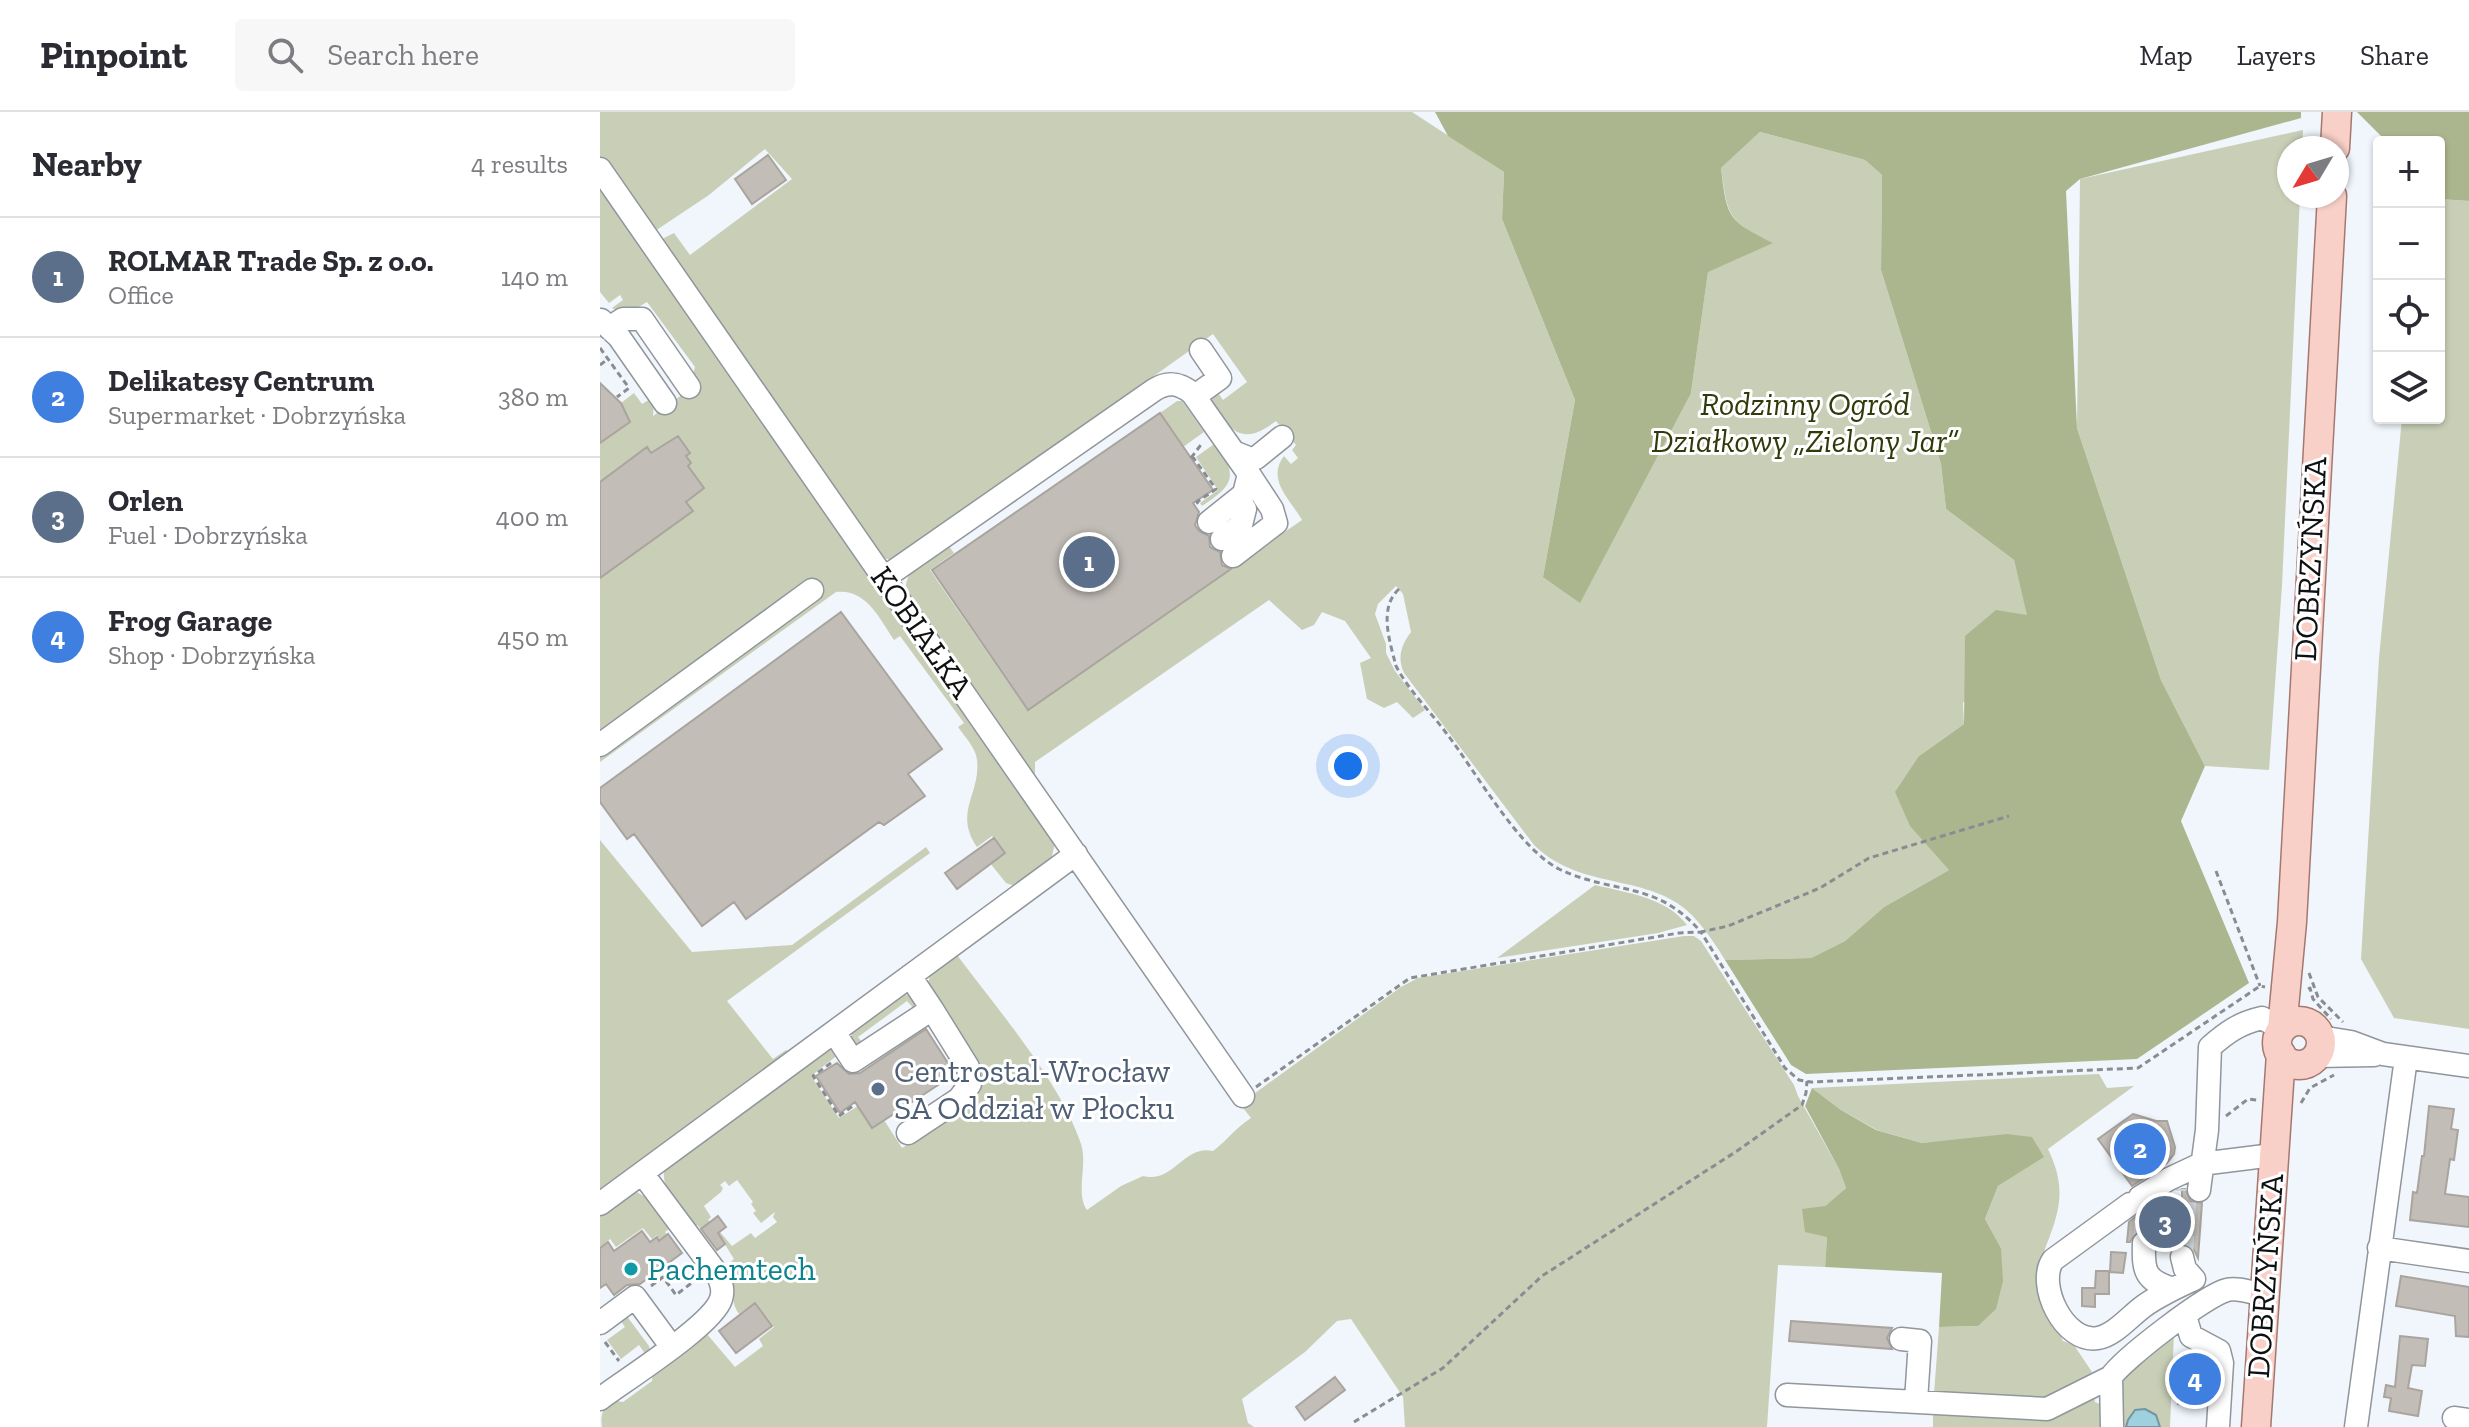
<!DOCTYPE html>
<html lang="en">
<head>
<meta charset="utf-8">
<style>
  :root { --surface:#fff; --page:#f7f7f7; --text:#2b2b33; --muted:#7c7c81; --line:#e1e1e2; --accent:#0f766e }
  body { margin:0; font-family:"Zilla Slab",serif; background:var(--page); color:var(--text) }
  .controls { position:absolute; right:24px; top:24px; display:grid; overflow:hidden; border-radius:8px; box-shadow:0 2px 6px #0004 }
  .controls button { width:72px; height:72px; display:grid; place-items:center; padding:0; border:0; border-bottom:2px solid var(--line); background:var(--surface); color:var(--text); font:40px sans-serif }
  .compass { position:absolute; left:1677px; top:24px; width:72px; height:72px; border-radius:50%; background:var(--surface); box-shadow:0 2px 6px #0004; rotate:232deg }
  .you { position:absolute; left:748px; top:654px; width:28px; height:28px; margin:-20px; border:6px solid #fff; border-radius:50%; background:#1a73e8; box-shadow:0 0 0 12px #1a73e833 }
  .badge { display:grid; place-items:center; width:52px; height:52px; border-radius:50%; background:var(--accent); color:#fff; font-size:26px; font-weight:700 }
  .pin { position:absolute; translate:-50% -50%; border:4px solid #fff; box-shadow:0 2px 8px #0006 }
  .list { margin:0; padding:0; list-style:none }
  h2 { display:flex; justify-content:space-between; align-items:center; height:104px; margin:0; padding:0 32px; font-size:34px }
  h2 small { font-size:26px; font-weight:400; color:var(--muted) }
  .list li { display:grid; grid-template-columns:52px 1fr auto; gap:24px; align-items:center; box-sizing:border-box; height:120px; padding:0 32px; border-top:2px solid var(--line) }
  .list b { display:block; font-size:30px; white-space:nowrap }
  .list p { margin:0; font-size:26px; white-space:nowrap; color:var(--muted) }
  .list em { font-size:26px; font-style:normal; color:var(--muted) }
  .icon { flex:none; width:44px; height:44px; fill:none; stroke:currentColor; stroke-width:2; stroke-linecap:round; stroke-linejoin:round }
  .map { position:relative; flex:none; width:1869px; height:1315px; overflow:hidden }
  header { display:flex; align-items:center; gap:48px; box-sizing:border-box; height:112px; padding:0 40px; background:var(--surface); border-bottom:2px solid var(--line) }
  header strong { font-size:38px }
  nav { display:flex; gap:44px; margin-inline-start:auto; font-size:28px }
  .search { width:560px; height:72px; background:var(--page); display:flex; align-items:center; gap:20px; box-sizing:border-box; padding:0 28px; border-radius:8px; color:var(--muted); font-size:30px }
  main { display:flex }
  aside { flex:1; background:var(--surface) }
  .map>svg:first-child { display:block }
  .green { fill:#c9cfb7 }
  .forest { fill:#acb68e }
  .water { fill:#9ed0de; stroke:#7396a1; stroke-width:2 }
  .building { fill:#c2bdb7; stroke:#a9a59e; stroke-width:2 }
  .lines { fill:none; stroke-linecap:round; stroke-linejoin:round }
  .minor-tunnel { stroke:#ced4d9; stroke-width:22; stroke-dasharray:22 11; stroke-linecap:butt }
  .minor-casing { stroke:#90969b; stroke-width:25 }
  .major-casing { stroke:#a47870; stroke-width:31 }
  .path { stroke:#898d92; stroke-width:3; stroke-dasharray:6 4; stroke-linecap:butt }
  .minor { stroke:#fff; stroke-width:22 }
  .major { stroke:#f9d0c7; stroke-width:28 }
  .service-dot { fill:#5c6f8a; stroke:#fff; stroke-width:3 }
  .culture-dot { fill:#0f9aa8; stroke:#fff; stroke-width:3 }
  .labels { text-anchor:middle; stroke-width:6; stroke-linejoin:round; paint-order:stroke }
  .park-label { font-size:32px; font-style:italic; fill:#313a0a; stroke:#fff }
  .street-label { font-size:32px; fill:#0e1012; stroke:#fff }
  .service-label { font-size:32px; fill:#4e5e75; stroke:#fff; text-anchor:start }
  .culture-label { font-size:32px; fill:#0d838f; stroke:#fff; text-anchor:start }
</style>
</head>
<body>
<header>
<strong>Pinpoint</strong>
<div class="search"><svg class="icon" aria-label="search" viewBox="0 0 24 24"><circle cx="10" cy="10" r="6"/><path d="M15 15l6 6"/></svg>Search here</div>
<nav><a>Map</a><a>Layers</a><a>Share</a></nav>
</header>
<main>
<aside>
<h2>Nearby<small>4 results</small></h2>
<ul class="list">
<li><span class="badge" style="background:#5c6f8a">1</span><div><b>ROLMAR Trade Sp. z o.o.</b><p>Office</p></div><em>140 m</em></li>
<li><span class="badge" style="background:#3f7fe0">2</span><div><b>Delikatesy Centrum</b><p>Supermarket · Dobrzyńska</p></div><em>380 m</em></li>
<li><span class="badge" style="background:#5c6f8a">3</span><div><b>Orlen</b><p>Fuel · Dobrzyńska</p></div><em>400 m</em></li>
<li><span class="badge" style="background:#3f7fe0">4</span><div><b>Frog Garage</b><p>Shop · Dobrzyńska</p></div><em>450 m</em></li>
</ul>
</aside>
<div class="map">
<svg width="1869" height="1315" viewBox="0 0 1869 1315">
  <rect width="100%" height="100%" fill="#f0f6fc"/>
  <!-- green -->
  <path class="green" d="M0 0H812L904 60 902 107 975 288 943 465 1091 281 1108 159 1172 131C1127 108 1128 105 1121 56L1160 20 1265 48 1282 63 1281 158 1341 352 1346 397 1414 448 1428 504 1363 591 1364 612 1319 644 1349 758 1284 795 1245 829 1211 846 1125 848C1112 827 1098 805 1077 791 1033 763 977 775 934 733L804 561C797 546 801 533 811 520L803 482 796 474 778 492 775 502 786 532V541L795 559 825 598 813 606 797 590 784 596 767 587 760 551 771 546 745 509 722 500 714 513 702 518 669 488 435 650V665L305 481C307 451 324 446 346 430L354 441 330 458 427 598 702 408C690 387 666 368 684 344L691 352 698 346 692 338 696 333 676 309C641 336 630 318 609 288L616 278 623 288 647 270 613 222 537 276 533 284 292 448 283 446 58 129 74 121 90 143 192 67 165 37 109 83 52 121 0 46Z
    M1703 18 1702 36H1689V84H1700L1682 473 1669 658 1605 654 1561 568 1477 316 1480 67Z
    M0 69 455 731 450 753 417 775 406 771 390 751 404 740 392 724 377 735C353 700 381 682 377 648 376 636 365 625 358 615L364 611 300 524 294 528C280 507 266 476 236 480L0 650V331L30 310 21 291 34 281 42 292 52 286 54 291 53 304 94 274 92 265 95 255 47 190C37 196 25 204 12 196L23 188 20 183 9 191 0 180Z
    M1839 87 1869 89V917L1794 906 1761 847 1779 546 1802 306H1839Z
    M577 289H582L604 320 583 335 560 301Z
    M617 330C637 365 635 372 602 394L600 391 618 378 596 345Z
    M0 728 92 840 192 833 326 735 330 741 127 889 173 947 186 938 189 941 0 1085Z
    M995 773C1027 781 1066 785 1087 813L1058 821 897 846Z
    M1084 824H1094L1101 829 1194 973 1198 984 1239 1057 1246 1076 1225 1094 1227 1125 1225 1155 1178 1153 1167 1315H805L803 1285 751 1207 737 1209 705 1240 642 1287 648 1311 654 1315H2C0 1304 3 1296 11 1288L23 1290 52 1269 53 1260 106 1221 135 1255 163 1234 159 1227 174 1215 155 1190 139 1202C129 1188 135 1173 125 1155L134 1147 118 1121 120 1120 132 1134 151 1121 155 1126 177 1110 173 1105 175 1100 161 1111 153 1101 156 1099 151 1092 153 1090 137 1068 129 1074 125 1069 120 1073 123 1076 121 1080 104 1094 111 1105 108 1108 110 1110 101 1117 97 1113 94 1114C83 1098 58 1076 65 1055L229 937 239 942 211 964 239 1006 258 994 272 1016 284 1008 302 1036 368 993C380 984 385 975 381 960L329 877C326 858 341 851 355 840 395 895 460 968 481 1032 488 1054 475 1080 487 1098L521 1074 543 1064C573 1072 584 1032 613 1039 627 1029 635 1016 651 1006L640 992 801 875 818 866Z
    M300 882 311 883 317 894 314 897 307 889 258 925 264 933 257 934 251 925 254 915Z
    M1499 962 1507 976 1534 974 1448 1037C1466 1075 1461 1096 1446 1134 1443 1144 1437 1153 1438 1164 1440 1183 1456 1211 1463 1229L1474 1233 1492 1260 1467 1281 1432 1291 1334 1282 1339 1215 1378 1214 1401 1136 1385 1107 1398 1074 1443 1044 1361 1028 1322 1031 1277 1018 1241 998 1212 976Z
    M37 1080 51 1089 70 1116 65 1120 67 1123 60 1128 57 1123 52 1127 43 1116 16 1135 10 1127 0 1135V1099L30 1081Z
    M26 1203 49 1234 50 1240 46 1243 39 1233 21 1247 7 1228 25 1215 18 1205Z
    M1574 1221 1570 1315H1560L1556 1303 1528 1308 1526 1315H1518L1519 1267Z
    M1493 1279 1495 1290 1506 1295V1315H1333V1296L1445 1303Z"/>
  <!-- forest -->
  <path class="forest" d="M835 0H1701V6L1480 67 1466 79 1477 316 1561 568 1605 654 1581 709 1649 871 1537 947 1206 962 1191 953 1125 848 1211 846 1245 829 1284 795 1349 758 1310 714 1295 680 1319 644 1364 612 1365 524 1396 498 1427 503 1414 448 1346 397 1341 352 1281 158 1282 63 1265 48 1160 20 1121 56C1127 107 1128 108 1173 131L1108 160 1091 281 980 491 943 465 975 288 902 107 904 60 848 24Z
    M1757 0H1869V89L1839 87V30H1787Z
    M1212 976 1241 998 1276 1018 1322 1031 1407 1022 1432 1025 1444 1045 1398 1074 1385 1107 1401 1136 1403 1169 1396 1197 1378 1214 1339 1215 1342 1161 1225 1155 1227 1125 1205 1120 1202 1097 1225 1094 1246 1076 1239 1057 1205 994Z"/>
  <!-- water -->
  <path class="water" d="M1545 1297 1556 1303 1560 1315H1526L1528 1308 1535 1298Z"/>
  <!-- building -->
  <path class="building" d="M168 43 186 68 152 92 135 67Z
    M0 271 21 291 30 310 0 331Z
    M560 301 613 378 593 391 599 400 595 413 599 419 609 424 610 435 620 440 622 453 631 457 428 598 332 458Z
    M78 324 90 341 86 344 91 351 88 354 104 376 86 390 93 399 0 466V370L47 335 51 341Z
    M241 500 342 637 308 662 325 684 284 713 279 710 146 807 134 790 102 814 34 722 27 727 0 690V676Z
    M394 726 405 741 357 777 345 761Z
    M326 917 355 962 272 1016 255 990 240 1001 216 964 237 951 249 962 260 961Z
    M1829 994 1854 997 1851 1017 1858 1018 1854 1048 1850 1047 1845 1082 1869 1085V1115L1810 1108 1813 1080 1817 1081 1822 1044H1824Z
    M1533 1002 1556 1009H1567L1575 1035 1574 1042 1567 1051 1532 1074 1498 1027Z
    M1582 1077H1585L1591 1089 1602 1091 1598 1146 1593 1136 1587 1132 1558 1134 1556 1124 1545 1117 1537 1119 1530 1130H1527L1529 1110 1542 1099 1562 1088 1582 1089Z
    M118 1104 126 1115 118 1121 125 1132 117 1138 101 1117Z
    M42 1119 50 1130 57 1125 59 1129 68 1122 82 1141 40 1172 27 1173 14 1183 6 1172 0 1176V1136L8 1130 14 1139Z
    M1511 1140 1526 1141 1523 1161 1510 1160Z
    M1496 1159H1509V1182H1495V1195L1482 1194V1176H1495Z
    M1801 1164 1869 1175V1225L1856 1224 1855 1204 1796 1194Z
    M155 1191 172 1214 136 1241 119 1219Z
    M1191 1209 1292 1216 1287 1226 1292 1237 1189 1229Z
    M1800 1224 1828 1227 1825 1254 1812 1253 1808 1276 1822 1279 1818 1304 1789 1299 1791 1286 1784 1285 1786 1273 1795 1275Z
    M1580 1242H1595L1607 1248 1605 1293 1578 1292Z
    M735 1265 745 1278 705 1308 696 1295Z"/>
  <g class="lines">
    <!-- minor-tunnel -->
    <path class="minor-tunnel" d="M1544 1131 1546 1086
      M1582 1145 1586 1077"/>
    <!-- minor casing -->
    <g class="minor-casing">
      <path id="minor" d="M0 57 643 984
        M1 208 19 225 65 291
        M9 216 23 207H42L89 275
        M595 284 620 266 601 238
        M636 341 651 347 656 346 682 325
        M622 427 641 413 645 397
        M633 444 676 411 672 397 649 362
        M284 466 554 278C568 269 579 271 592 281L649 362 644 382 609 410
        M0 633 212 478
        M234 920 253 949 332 897 310 864
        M1720 925 1751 930 1783 942 1869 954
        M1716 944 1774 943
        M308 1021 359 987 370 972 368 955 332 897
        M1599 1078 1607 1018 1610 935C1627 920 1640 911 1662 906L1682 917
        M1540 1085 1569 1067 1601 1052 1673 1043
        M0 1092 476 742
        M1530 1092 1453 1148C1436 1172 1464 1232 1498 1226 1515 1223 1530 1204 1544 1194 1559 1183 1577 1175 1594 1167L1585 1157 1582 1145
        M1544 1131C1543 1160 1545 1168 1573 1177
        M1779 1136 1869 1149
        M1585 1204 1591 1224 1619 1239 1622 1251 1618 1315
        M0 1211 35 1185 71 1234
        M1301 1227 1320 1229 1316 1289
        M1187 1283 1447 1297 1511 1265
        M0 1287C25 1268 113 1213 121 1187 124 1178 121 1171 118 1163L42 1061
        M1854 1306 1869 1308
        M1512 1315 1511 1265C1523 1247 1606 1183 1627 1178 1637 1175 1653 1181 1664 1183
        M1756 1315 1806 946"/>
    </g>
    <!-- major casing -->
    <g class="major-casing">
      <path id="major" d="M1735 36 1737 0
        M1677 931a22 22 0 1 1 44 0a22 22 0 1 1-44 0Z
        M1682 917 1692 810 1732 84
        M1656 1315 1681 942"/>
    </g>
    <!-- path -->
    <path class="path" d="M0 236 29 276 17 285
      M0 253 9 246
      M592 344 616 377 597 390 600 394
      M591 346 603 330
      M799 477C778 496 790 530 796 554 809 579 830 599 847 622 876 660 918 736 959 757 1014 783 1056 768 1101 820L1128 814 1220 776 1269 746 1409 704
      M1616 759 1660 874
      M1709 861 1718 885 1743 910
      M1708 877 1710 876 1713 887 1731 907
      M231 951 213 964 239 1004 253 994
      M656 975 810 866 1079 821 1101 820 1185 956 1199 968 1211 970 1538 956 1660 874 1665 875
      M1701 991 1710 976 1734 963
      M1626 1004 1648 987 1657 988
      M51 1174 63 1165 76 1183 98 1166
      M5 1230 19 1249
      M754 1310 843 1256 942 1164 1137 1039 1202 993 1206 981 1207 969"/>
    <!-- minor -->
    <use href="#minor" class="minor"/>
    <!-- major -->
    <use href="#major" class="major"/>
  </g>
  <!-- markers -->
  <circle class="service-dot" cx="278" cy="977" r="8"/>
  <circle class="culture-dot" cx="31" cy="1157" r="8"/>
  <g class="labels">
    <!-- park labels -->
    <g class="park-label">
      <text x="1205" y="303">Rodzinny Ogród<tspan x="1205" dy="37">Działkowy „Zielony Jar”</tspan></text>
    </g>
    <!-- street labels -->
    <g class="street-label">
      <text transform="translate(1710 447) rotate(-87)" y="11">DOBRZYŃSKA</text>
      <text transform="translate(322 520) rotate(55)" y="11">KOBIAŁKA</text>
      <text transform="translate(1665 1164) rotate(-86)" y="11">DOBRZYŃSKA</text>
    </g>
    <!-- service labels -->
    <g class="service-label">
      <text x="294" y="970">Centrostal-Wrocław<tspan x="294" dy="37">SA Oddział w Płocku</tspan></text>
    </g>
    <!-- culture labels -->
    <g class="culture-label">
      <text x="47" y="1168">Pachemtech</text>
    </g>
  </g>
</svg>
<div class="controls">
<button>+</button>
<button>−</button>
<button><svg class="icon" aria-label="locate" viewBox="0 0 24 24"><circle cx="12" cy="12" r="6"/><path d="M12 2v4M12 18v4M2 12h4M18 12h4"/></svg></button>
<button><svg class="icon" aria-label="layers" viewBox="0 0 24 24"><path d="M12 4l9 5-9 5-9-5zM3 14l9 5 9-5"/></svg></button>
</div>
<svg class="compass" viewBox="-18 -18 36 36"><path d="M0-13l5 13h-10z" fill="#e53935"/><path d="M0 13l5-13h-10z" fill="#7c7c81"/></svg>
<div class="you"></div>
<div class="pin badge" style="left:489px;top:450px;background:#5c6f8a">1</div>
<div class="pin badge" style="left:1540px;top:1037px;background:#3f7fe0">2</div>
<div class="pin badge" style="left:1565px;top:1110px;background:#5c6f8a">3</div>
<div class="pin badge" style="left:1595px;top:1267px;background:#3f7fe0">4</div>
</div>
</main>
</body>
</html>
